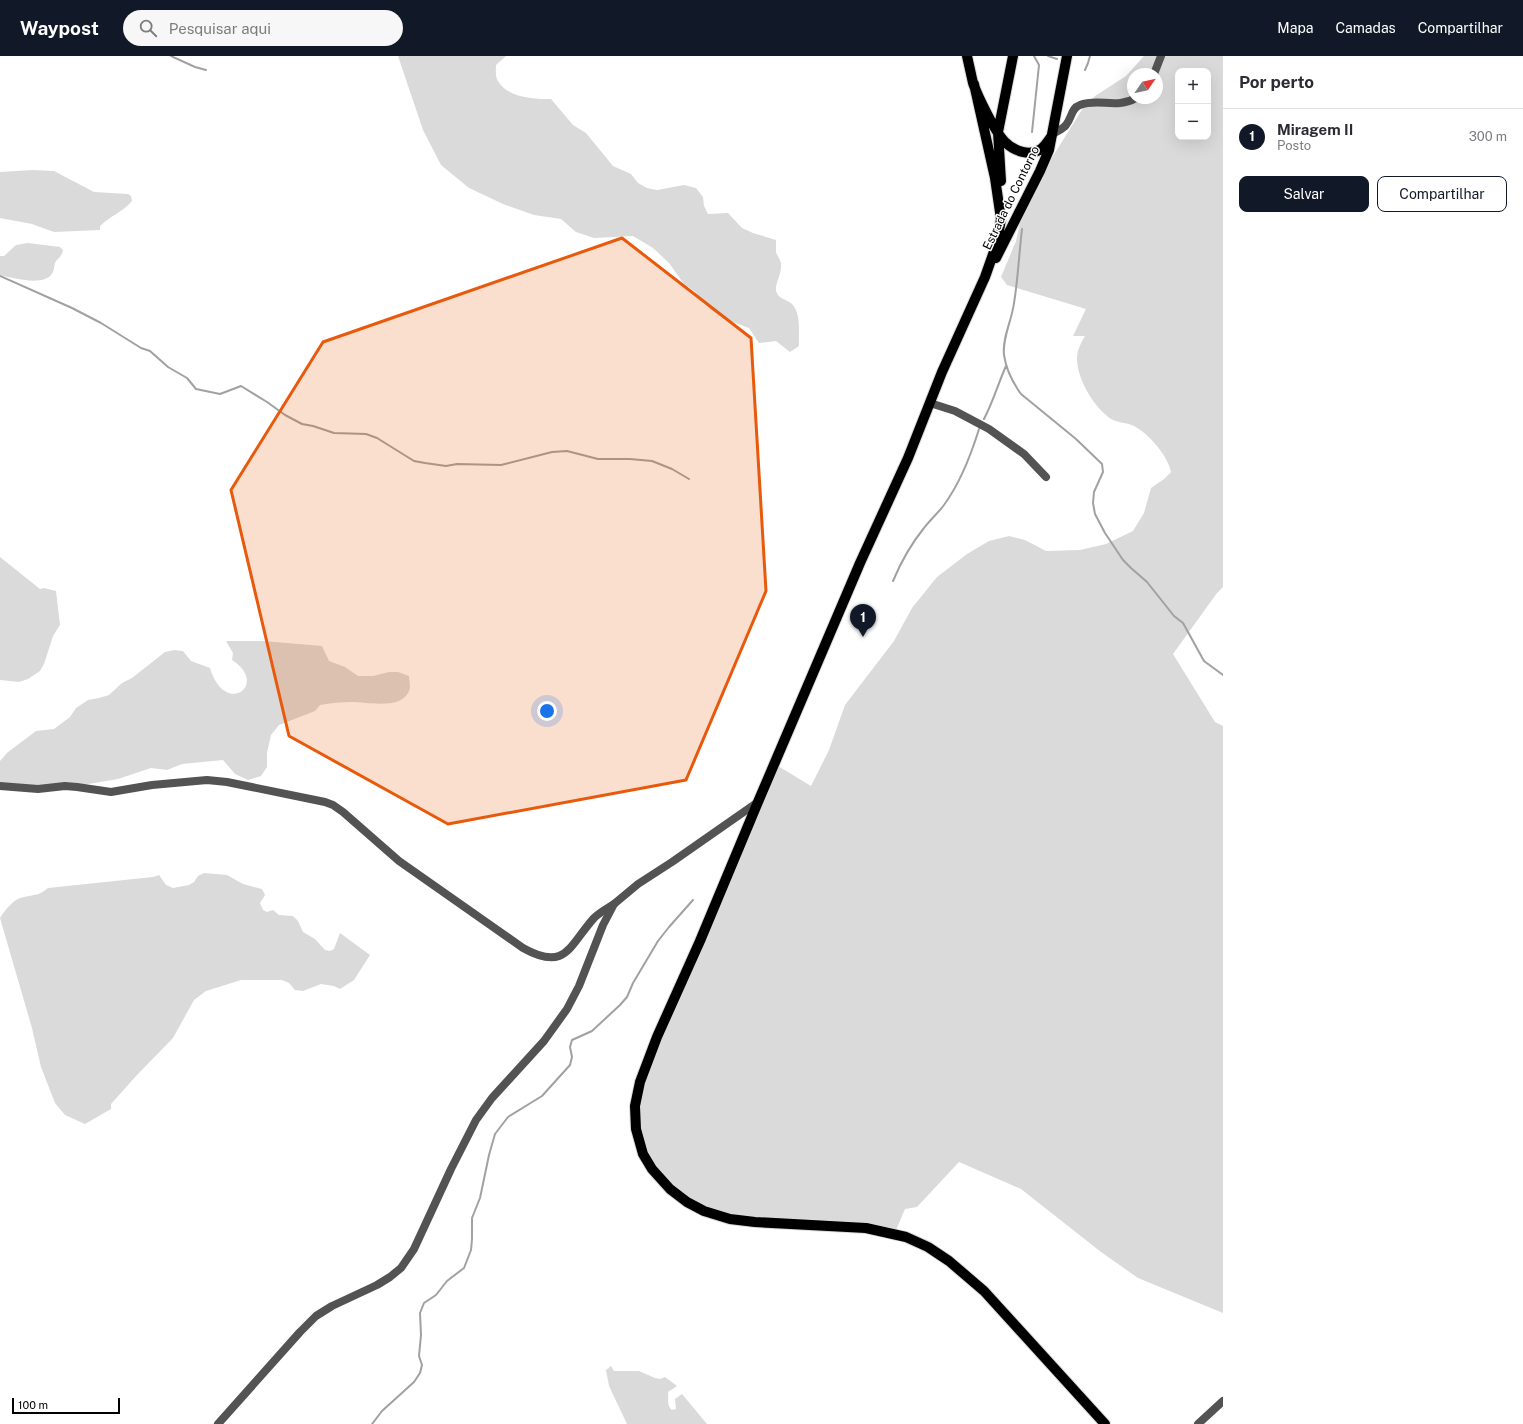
<!DOCTYPE html>
<html lang="pt">
<head>
<meta charset="utf-8">
<style>
  :root { --surface:#fff; --page:#f7f7f7; --text:#2b2b33; --muted:#7c7c81; --line:#e1e1e2; --accent:#111827 }
  body { margin:0; font-family:"Public Sans",sans-serif; background:var(--page); color:var(--text) }
  .controls { position:absolute; right:12px; top:12px; display:grid; overflow:hidden; border-radius:8px; box-shadow:0 4px 16px #0002 }
  .controls button { width:36px; height:36px; display:grid; place-items:center; padding:0; border:0; border-bottom:1px solid var(--line); background:var(--surface); color:var(--text); font:20px sans-serif }
  .compass { position:absolute; left:1127px; top:12px; width:36px; height:36px; border-radius:50%; background:var(--surface); box-shadow:0 4px 16px #0002; rotate:56deg }
  .scale { position:absolute; left:12px; bottom:10px; width:108px; box-sizing:border-box; padding-left:4px; border:2px solid #000; border-top:0; font-size:11px; line-height:14px; white-space:nowrap; color:#000; -webkit-text-stroke:3px #fff; paint-order:stroke }
  .you { position:absolute; left:547px; top:655px; width:14px; height:14px; margin:-10px; border:3px solid #fff; border-radius:50%; background:#1a73e8; box-shadow:0 0 0 6px #1a73e833 }
  .badge { display:grid; place-items:center; width:26px; height:26px; border-radius:50%; background:var(--accent); color:#fff; font-size:13px; font-weight:700 }
  .pin { position:absolute; translate:-50% -33px; filter:drop-shadow(0 1px 2px #0008) }
  .pin::after { content:''; position:absolute; top:21px; width:14px; height:12px; background:inherit; clip-path:polygon(0 0,100% 0,50% 100%) }
  .list { margin:0; padding:0; list-style:none }
  h2 { display:flex; justify-content:space-between; align-items:center; height:52px; margin:0; padding:0 16px; font-size:17px }
  h2 small { font-size:13px; font-weight:400; color:var(--muted) }
  .list li { display:grid; grid-template-columns:26px 1fr auto; gap:12px; align-items:center; box-sizing:border-box; height:56px; padding:0 16px; border-top:1px solid var(--line) }
  .list b { display:block; font-size:15px; white-space:nowrap }
  .list p { margin:0; font-size:13px; white-space:nowrap; color:var(--muted) }
  .list em { font-size:13px; font-style:normal; color:var(--muted) }
  .actions { display:flex; gap:8px; padding:12px 16px }
  .actions a { flex:1; padding:9px 0; border:1px solid var(--accent); border-radius:8px; text-align:center; font-size:14px; color:var(--accent) }
  .actions .main { background:var(--accent); color:#fff }
  .icon { flex:none; width:22px; height:22px; fill:none; stroke:currentColor; stroke-width:2; stroke-linecap:round; stroke-linejoin:round }
  .map { position:relative; flex:none; width:1223px; height:1368px; overflow:hidden }
  header { display:flex; align-items:center; gap:24px; box-sizing:border-box; height:56px; padding:0 20px; background:var(--accent); color:#fff }
  header strong { font-size:19px }
  nav { display:flex; gap:22px; margin-inline-start:auto; font-size:14px }
  .search { width:280px; height:36px; background:var(--page); display:flex; align-items:center; gap:10px; box-sizing:border-box; padding:0 14px; border-radius:22px; color:var(--muted); font-size:15px }
  main { display:flex }
  aside { flex:1; background:var(--surface) }
  .map>svg:first-child { display:block }
  .green { fill:#dadada; fill-rule:evenodd }
  .lines { fill:none; stroke-linecap:round; stroke-linejoin:round }
  .stream { stroke:#a1a1a1; stroke-width:2 }
  .primary-casing { stroke:#dbdbdb; stroke-width:12 }
  .minor { stroke:#535353; stroke-width:8 }
  .tertiary { stroke:#535353; stroke-width:8 }
  .primary { stroke:#000; stroke-width:10 }
  .marked { fill:#e8590c; fill-opacity:0.2; stroke:#e8590c; stroke-width:3; stroke-linejoin:round }
  .labels { text-anchor:middle; stroke-width:3; stroke-linejoin:round; paint-order:stroke }
  .street-label { font-size:12px; fill:#000; stroke:#fff }
</style>
</head>
<body>
<header>
<strong>Waypost</strong>
<div class="search"><svg class="icon" aria-label="search" viewBox="0 0 24 24"><circle cx="10" cy="10" r="6"/><path d="M15 15l6 6"/></svg>Pesquisar aqui</div>
<nav><a>Mapa</a><a>Camadas</a><a>Compartilhar</a></nav>
</header>
<main>
<div class="map">
<svg width="1223" height="1368" viewBox="0 0 1223 1368">
  <rect width="100%" height="100%" fill="#fff"/>
  <!-- green -->
  <path class="green" d="M398 0H506L496 9C496 15 495 21 498 25 508 42 534 43 551 43L573 69 586 77 613 110 631 118 638 127 647 132 657 134 684 129 696 132 703 141 704 150 708 158 728 157 742 172 753 177 776 184C776 188 776 193 776 196 777 200 781 204 781 208 782 218 775 227 776 235 779 244 787 243 792 248 802 259 798 277 799 290L790 296 776 285 759 287 749 272 727 264 710 253 694 235 684 228 669 207 653 192 633 180 594 182 576 176 561 163 534 159 503 148 469 132 441 109 423 74Z
    M1144 0H1223V531L1217 537 1173 598 1215 666 1223 670V1257L1138 1222 1101 1196 1021 1133 959 1106 917 1151 905 1153 896 1174 758 1163 724 1158 707 1153 675 1134 645 1098 636 1060 640 1033 778 710 811 730 829 694 845 649 894 585 912 552 937 521 967 498 989 485 1009 480 1025 484 1046 495 1080 494 1106 488 1133 475 1144 457 1151 432 1164 423 1171 416C1168 400 1149 378 1134 370 1128 367 1120 367 1113 364 1095 354 1077 323 1077 303 1077 294 1081 287 1085 280H1073L1086 253 1007 229 1001 221 1016 185 1022 157 1048 108 1083 52 1095 40 1126 20ZM1178 15H1208V81H1178ZM1133 18H1157V42H1133Z
    M33 114 54 115 94 136 128 138 131 140 132 145C123 156 110 160 100 170V174L54 176 32 168 0 162V116Z
    M28 187 60 191 63 194C61 203 57 202 55 207 54 211 54 216 51 219 42 230 12 222 0 219V200H4L16 189Z
    M0 501 40 533 44 532 56 535 60 569 53 580 44 608 40 615 28 623 19 626 0 624Z
    M226 585H263L322 590 329 605 345 611 358 620H373L389 616H398L409 620C409 624 411 631 409 635 402 654 367 646 351 646 341 646 331 647 320 649L315 655 279 669 271 679 267 697V711L261 720 248 724 235 718 223 704 182 708 167 714 151 712 118 723 76 730 25 732 0 728V705L8 696 36 675 54 673 70 661 76 652 88 644 99 642 109 639 122 627 132 622 165 596 174 594 183 595 191 605 210 612C225 662 270 628 232 604L233 597Z
    M204 817 227 819 243 828 262 833 265 839 260 847 263 854 267 856 273 854 279 859 293 860 298 865 303 876 315 883 325 894 330 895 334 893 340 877 370 899 354 924 340 933 334 930 321 928 303 935 295 934 289 927 282 924H241L206 935 194 944 173 982 137 1019 111 1048V1053L85 1068 65 1059 55 1047 41 1011 32 972 0 862C6 853 13 843 24 841 34 839 40 839 48 832L153 821 159 819 166 829 173 832 189 829 194 826 198 820Z
    M611 1310 614 1315H639L655 1322 660 1323 665 1321 677 1330 668 1336C669 1342 666 1349 672 1354L676 1353 675 1343 682 1338 707 1368H627L609 1330 606 1314Z"/>
  <g class="lines">
    <!-- stream -->
    <path class="stream" d="M171 0 195 11 206 14
      M1048 0 1057 3
      M1085 14 1088 7 1090 0
      M1032 76 1039 9 1034 0
      M1022 173C1019 198 1018 223 1014 247 1012 264 1002 282 1004 299 1006 313 1013 327 1021 338L1076 383 1102 408 1103 416 1094 436 1093 447 1095 458 1105 477 1123 504 1131 512 1147 526 1174 560 1183 567 1204 605 1223 619
      M0 220 72 252 101 267 141 292 150 295 168 311 187 322 196 333 220 338 241 330 267 346 285 359 302 368 313 370 334 377 366 378 377 382 414 405 425 407 446 410 457 408 501 409 552 396 567 395 598 403H630L652 405 672 413 689 423
      M984 363C993 346 998 328 1006 310
      M893 525C901 506 911 488 924 472 930 464 938 457 944 449 960 427 971 399 979 373
      M372 1368 382 1355 414 1326 420 1317 422 1309 419 1300 421 1279 420 1257 424 1247 436 1239 447 1225 464 1212 471 1194 472 1183V1162L480 1142 489 1099 495 1078 508 1061 542 1040 570 1009 572 1001 570 991 572 984 592 975 620 949 627 941 633 927 658 885 669 871 693 844"/>
    <!-- primary casing -->
    <g class="primary-casing">
      <path id="primary" d="M967 0C969 9 971 18 973 27 978 41 995 76 1005 86 1014 95 1030 101 1041 93 1045 90 1048 85 1051 81
        M974 28 995 122 1001 163 997 187 985 221 942 316 908 402 860 507 758 746 700 885 657 981 640 1026 635 1050 636 1073 643 1098 652 1113 670 1133 687 1146 704 1155 730 1163 755 1166 866 1172 906 1181 928 1191 949 1205 984 1235 1105 1368
        M1001 125 998 76 1013 0
        M996 202 1040 115 1049 94 1067 0"/>
    </g>
    <!-- minor -->
    <path class="minor" d="M1154 18 1161 0
      M1053 78C1057 75 1063 73 1066 69 1072 62 1071 52 1080 49 1098 42 1117 53 1136 42
      M930 347 955 355 989 373 1024 398 1046 421
      M0 730 38 733 65 730 77 731 111 736 152 729 207 724 227 726 325 746 333 749 343 756 399 805 523 892C566 916 569 890 594 862 600 856 608 852 614 848
      M1198 1368 1223 1345"/>
    <!-- tertiary -->
    <path class="tertiary" d="M218 1368 300 1276 316 1260 332 1250 377 1229 390 1221 401 1212 414 1193 451 1113 476 1064 492 1042 544 985 567 953 579 930 603 869 614 848 638 828 672 806 758 746"/>
    <!-- primary -->
    <use href="#primary" class="primary"/>
  </g>
  <!-- marked area -->
  <path class="marked" d="M622 182 751 282 766 535 686 724 448 768 289 680 231 434 323 286Z"/>
  <g class="labels">
    <!-- street labels -->
    <g class="street-label">
      <text transform="translate(1011 142) rotate(-64)" y="4">Estrada do Contorno</text>
    </g>
  </g>
</svg>
<div class="controls">
<button>+</button>
<button>−</button>
</div>
<svg class="compass" viewBox="-18 -18 36 36"><path d="M0-13l5 13h-10z" fill="#e53935"/><path d="M0 13l5-13h-10z" fill="#7c7c81"/></svg>
<div class="scale">100 m</div>
<div class="you"></div>
<div class="pin badge" style="left:863px;top:581px">1</div>
</div>
<aside>
<h2>Por perto<small></small></h2>
<ul class="list">
<li><span class="badge">1</span><div><b>Miragem II</b><p>Posto</p></div><em>300 m</em></li>
</ul>
<div class="actions"><a class="main">Salvar</a><a>Compartilhar</a></div>
</aside>
</main>
</body>
</html>
